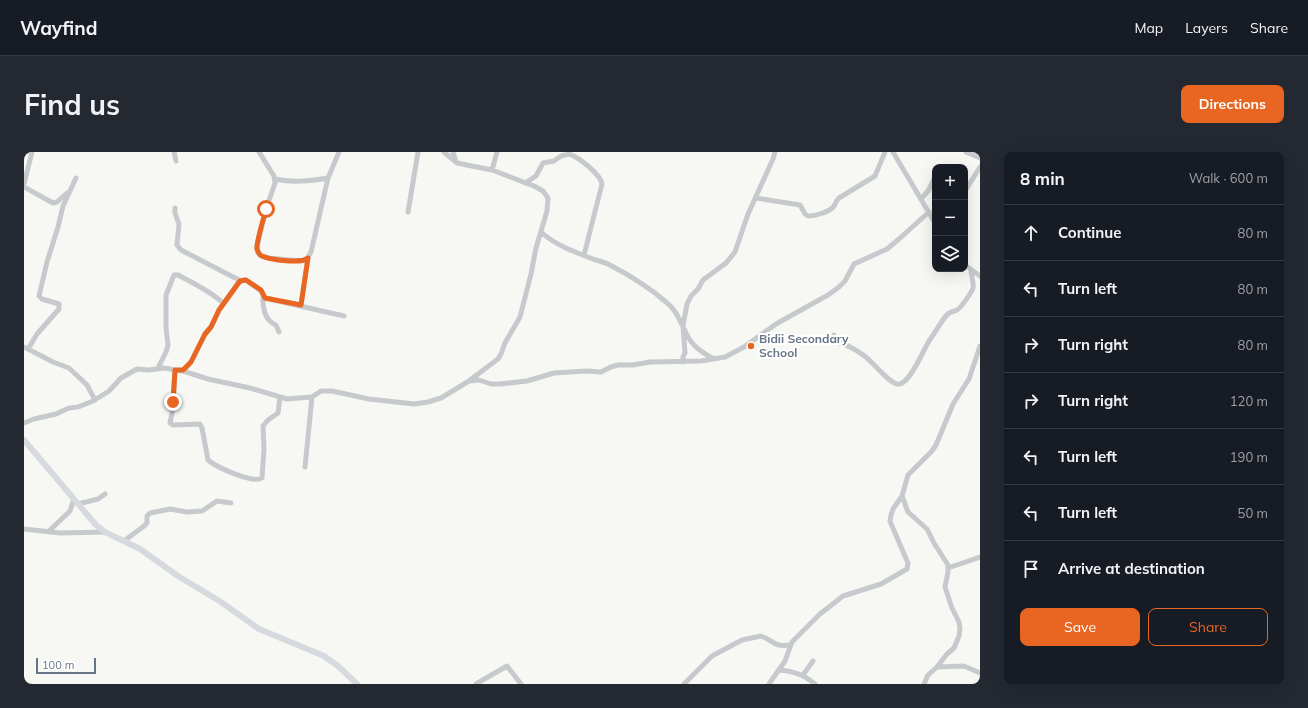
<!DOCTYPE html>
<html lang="en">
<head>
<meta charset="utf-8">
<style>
  :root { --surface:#171b24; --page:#242831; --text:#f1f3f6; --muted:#9ea1a6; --line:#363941; --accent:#e96522 }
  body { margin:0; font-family:Mulish,sans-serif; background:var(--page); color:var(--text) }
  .controls { position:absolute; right:12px; top:12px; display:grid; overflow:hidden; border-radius:8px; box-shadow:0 4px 16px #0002 }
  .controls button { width:36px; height:36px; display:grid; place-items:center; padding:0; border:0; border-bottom:1px solid var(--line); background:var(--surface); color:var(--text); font:20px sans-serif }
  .scale { position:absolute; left:12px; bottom:10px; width:60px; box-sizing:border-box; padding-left:4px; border:2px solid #657486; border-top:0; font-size:11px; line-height:14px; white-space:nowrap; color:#657486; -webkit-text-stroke:3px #fff; paint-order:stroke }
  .stop { position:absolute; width:12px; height:12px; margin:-9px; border:3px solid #e96522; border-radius:50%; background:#fff }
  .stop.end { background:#e96522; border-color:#fff; box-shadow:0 1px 4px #0008 }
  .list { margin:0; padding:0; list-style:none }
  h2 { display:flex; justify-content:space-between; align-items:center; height:52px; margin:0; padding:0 16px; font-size:17px }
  h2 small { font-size:13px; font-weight:400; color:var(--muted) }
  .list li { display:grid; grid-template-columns:26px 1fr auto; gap:12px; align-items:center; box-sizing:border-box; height:56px; padding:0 16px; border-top:1px solid var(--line) }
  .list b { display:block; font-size:15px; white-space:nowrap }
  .list em { font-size:13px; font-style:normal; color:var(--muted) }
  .actions { display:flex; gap:8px; padding:12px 16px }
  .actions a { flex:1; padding:9px 0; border:1px solid var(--accent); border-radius:8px; text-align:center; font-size:14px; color:var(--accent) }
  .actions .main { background:var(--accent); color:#fff }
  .icon { flex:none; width:22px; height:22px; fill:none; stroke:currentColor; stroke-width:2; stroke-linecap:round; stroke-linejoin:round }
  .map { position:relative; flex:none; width:956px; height:532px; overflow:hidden; border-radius:8px }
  header { display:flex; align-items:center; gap:24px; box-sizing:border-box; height:56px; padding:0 20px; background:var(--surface); border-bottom:1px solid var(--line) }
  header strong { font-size:19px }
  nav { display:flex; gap:22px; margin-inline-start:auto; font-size:14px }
  .intro { display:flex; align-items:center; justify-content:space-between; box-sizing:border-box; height:96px; padding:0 24px }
  h1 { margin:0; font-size:28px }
  .button { padding:10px 18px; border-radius:8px; background:var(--accent); color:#fff; font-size:14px; font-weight:700 }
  main { display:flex; gap:24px; padding:0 24px }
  aside { flex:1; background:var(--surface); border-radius:8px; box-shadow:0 4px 16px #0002 }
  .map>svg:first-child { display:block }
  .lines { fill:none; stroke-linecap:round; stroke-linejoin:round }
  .minor { stroke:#c7cacd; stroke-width:5 }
  .major { stroke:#d6dadf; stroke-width:6 }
  .route { stroke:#e96522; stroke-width:5 }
  .poi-dot { fill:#e96522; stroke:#fff; stroke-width:1.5 }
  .labels { text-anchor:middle; stroke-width:4; stroke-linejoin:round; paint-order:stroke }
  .poi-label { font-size:12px; font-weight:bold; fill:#657486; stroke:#fff; text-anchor:start }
</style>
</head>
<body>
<header>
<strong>Wayfind</strong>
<nav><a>Map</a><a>Layers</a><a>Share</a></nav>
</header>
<div class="intro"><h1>Find us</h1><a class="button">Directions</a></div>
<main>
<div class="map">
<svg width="956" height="532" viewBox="0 0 956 532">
  <rect width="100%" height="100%" fill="#f7f7f4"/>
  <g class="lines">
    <!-- minor -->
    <path class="minor" d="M150 0 152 9
      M235 0 250 24 251 31 242 57 233 95 234 101 237 104 245 106 278 109 283 107 287 100 304 26 315 0
      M420 0 433 11 468 18 510 34 519 39 524 46 523 59 512 96 507 122 496 165 481 191 477 202 474 207 446 228
      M429 0 432 10
      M869 0 911 71
      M942 0 956 6
      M468 18 473 0
      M251 27C268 31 287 29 304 26
      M501 31 512 24 519 11 530 9 537 4 545 2C555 5 577 23 578 32L560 103
      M0 32 8 0
      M0 35 29 51 33 50 43 41
      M941 39 956 15
      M732 46 776 53 781 62 784 64C791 64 806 60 810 54 812 51 812 49 815 46L851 24 861 0
      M897 47 904 39 911 25
      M151 56V61L155 72 153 93 157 98 217 129
      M384 60 394 0
      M517 80C531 93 551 100 569 107 574 109 581 110 586 113 605 123 626 136 642 150 653 158 657 172 663 183 669 195 679 201 690 207
      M941 113 956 124
      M239 144C238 155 241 169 252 173L255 180
      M277 153 284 105
      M810 183C812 193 819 191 826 195 830 197 835 200 839 203 848 208 867 235 876 232 887 229 899 199 905 189 911 181 916 171 922 164 925 160 929 160 933 158 936 157 948 140 949 136 950 131 947 123 947 118
      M0 195 29 210 45 216 63 233 71 248
      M4 197 13 182 35 157V152L18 147 15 144 23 110 34 75 39 54 52 26
      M659 210V205L661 201 659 174 663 152 667 144 674 137 679 128 702 111 711 100 724 62 749 7 751 0
      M134 216 142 200 144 193 142 176V143L150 123H154C169 131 186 139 199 151
      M151 218 149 256 146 271 149 273 176 272 178 276 184 308C192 315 229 332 238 326L240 297 239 274 244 268 254 261 256 245
      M159 219 167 210 181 182 187 175 195 158 214 131 219 128H222L237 139 241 146 320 164
      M0 271 10 267 32 262 45 256 54 255 69 249 85 239 97 226 113 217 125 218 140 216 151 218 159 219 184 227 226 236 263 247 288 245 297 239H308L345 247 390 252 404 250 417 246 445 229 455 228 467 232H476L503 229 530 221 563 219 577 220 587 215 594 213H609L626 210 677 209 701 205 720 195 752 172 804 143 815 135 821 129 830 112 863 97 875 87 905 60
      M281 315 288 245
      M878 344 884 360 903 377 910 391 924 413V420L921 435 928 456 935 470 936 477 935 484 930 496 923 502 913 515 904 523 900 532
      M54 352 74 347 81 342
      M0 377 36 381 81 380
      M24 380 46 359 50 347
      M100 389 120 374 123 371V364L126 361 146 357 163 360 178 359 193 349 207 351
      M924 416 956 405
      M913 515 940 514 956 521
      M756 518C770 519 781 523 791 532
      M779 523 789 509
      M452 532 483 514 497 532
      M660 532 688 504 718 488 737 484C751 489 748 495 766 493
      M745 532 761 509 768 490 796 462 819 444 857 432 883 417 884 411 868 374 866 369 867 363 869 357 878 344 884 323 908 299 912 293 929 252 945 227 956 194"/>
    <!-- major -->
    <path class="major" d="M0 288 72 373 81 380 116 397 154 424 197 450 235 477 300 504 314 514 333 532"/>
  </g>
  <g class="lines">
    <!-- route -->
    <path class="route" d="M149 250 151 218H159L167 210 181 182 187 175 195 158 216 129 222 128 237 138 241 146 277 153 284 106C277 112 247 108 238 104 235 103 234 100 233 97 232 90 240 66 242 57"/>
  </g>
  <!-- markers -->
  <circle class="poi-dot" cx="727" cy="194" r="4"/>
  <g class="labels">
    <!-- poi labels -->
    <g class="poi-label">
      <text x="735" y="191">Bidii Secondary<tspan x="735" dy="14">School</tspan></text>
    </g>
  </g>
</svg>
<div class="controls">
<button>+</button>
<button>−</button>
<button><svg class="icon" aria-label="layers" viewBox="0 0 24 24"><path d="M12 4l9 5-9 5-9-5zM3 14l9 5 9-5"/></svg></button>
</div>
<div class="scale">100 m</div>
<div class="stop" style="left:242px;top:57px"></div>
<div class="stop end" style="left:149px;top:250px"></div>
</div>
<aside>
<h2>8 min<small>Walk · 600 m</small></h2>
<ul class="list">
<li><svg class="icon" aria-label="ahead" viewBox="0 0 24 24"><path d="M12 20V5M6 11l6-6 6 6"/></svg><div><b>Continue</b></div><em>80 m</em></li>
<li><svg class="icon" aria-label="left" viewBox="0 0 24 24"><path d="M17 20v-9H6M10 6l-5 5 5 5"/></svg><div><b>Turn left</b></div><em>80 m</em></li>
<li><svg class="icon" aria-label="right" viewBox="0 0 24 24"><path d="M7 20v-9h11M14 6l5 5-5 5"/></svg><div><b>Turn right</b></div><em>80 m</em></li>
<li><svg class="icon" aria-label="right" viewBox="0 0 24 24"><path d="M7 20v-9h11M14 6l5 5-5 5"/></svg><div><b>Turn right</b></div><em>120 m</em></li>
<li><svg class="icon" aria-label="left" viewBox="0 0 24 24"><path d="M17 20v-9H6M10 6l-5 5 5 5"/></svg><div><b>Turn left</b></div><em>190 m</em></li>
<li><svg class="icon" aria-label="left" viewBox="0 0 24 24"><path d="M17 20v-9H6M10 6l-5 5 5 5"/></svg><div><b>Turn left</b></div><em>50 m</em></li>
<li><svg class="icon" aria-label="arrive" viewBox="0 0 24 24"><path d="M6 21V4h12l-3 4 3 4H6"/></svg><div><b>Arrive at destination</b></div></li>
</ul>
<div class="actions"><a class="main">Save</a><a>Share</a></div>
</aside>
</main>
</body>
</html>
